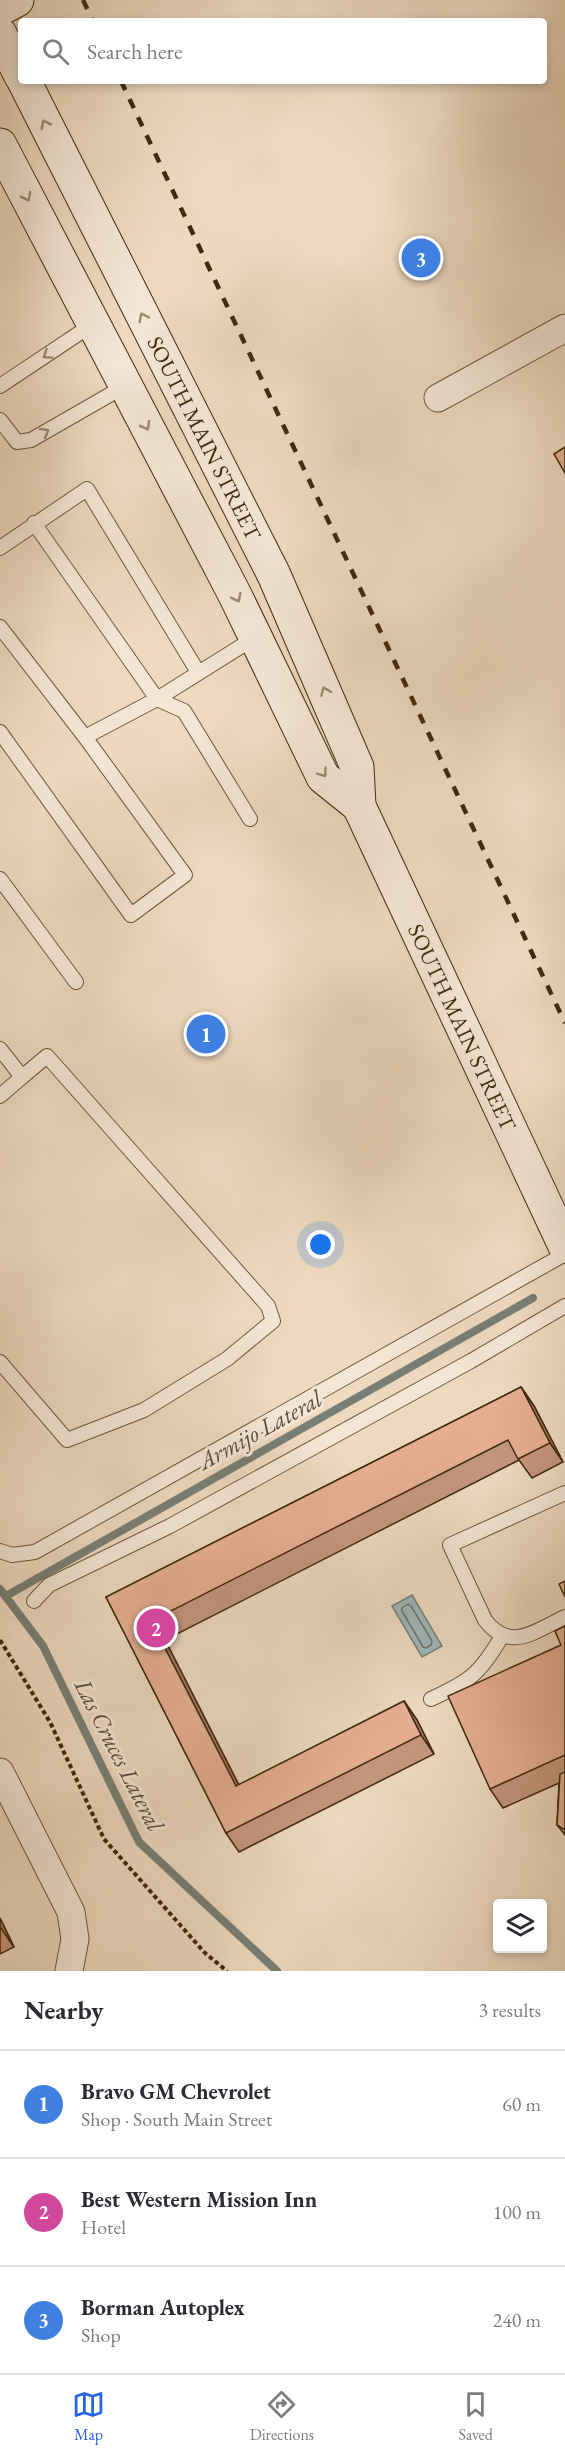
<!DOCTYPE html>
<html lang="en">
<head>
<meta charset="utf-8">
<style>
  :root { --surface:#fff; --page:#f7f7f7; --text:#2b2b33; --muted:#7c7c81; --line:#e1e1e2; --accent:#2563eb }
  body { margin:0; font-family:"EB Garamond",serif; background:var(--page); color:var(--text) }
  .controls { position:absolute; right:18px; bottom:18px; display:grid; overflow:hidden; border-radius:6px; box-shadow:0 3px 9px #0003 }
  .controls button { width:54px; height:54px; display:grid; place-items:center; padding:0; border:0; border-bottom:2px solid var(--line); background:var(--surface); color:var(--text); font:30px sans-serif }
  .you { position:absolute; left:321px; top:1245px; width:21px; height:21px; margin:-15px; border:4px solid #fff; border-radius:50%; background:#1a73e8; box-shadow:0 0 0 9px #1a73e833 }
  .badge { display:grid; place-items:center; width:39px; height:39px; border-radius:50%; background:var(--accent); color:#fff; font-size:20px; font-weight:700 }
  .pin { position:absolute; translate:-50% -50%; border:3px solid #fff; box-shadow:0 2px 6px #0006 }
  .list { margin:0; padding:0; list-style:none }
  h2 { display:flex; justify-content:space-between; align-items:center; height:78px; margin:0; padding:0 24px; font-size:26px }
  h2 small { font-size:20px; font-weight:400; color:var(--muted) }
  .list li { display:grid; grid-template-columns:39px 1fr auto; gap:18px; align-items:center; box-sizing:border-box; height:108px; padding:0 24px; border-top:2px solid var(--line) }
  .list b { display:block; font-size:22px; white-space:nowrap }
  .list p { margin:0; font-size:20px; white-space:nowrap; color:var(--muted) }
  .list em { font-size:20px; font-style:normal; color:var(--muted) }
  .icon { flex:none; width:33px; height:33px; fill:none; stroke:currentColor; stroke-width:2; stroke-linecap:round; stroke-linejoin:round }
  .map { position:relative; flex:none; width:565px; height:1971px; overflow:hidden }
  .search { position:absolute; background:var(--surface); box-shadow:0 3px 9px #0003; left:18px; right:18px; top:18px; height:66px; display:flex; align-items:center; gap:15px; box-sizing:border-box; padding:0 21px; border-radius:6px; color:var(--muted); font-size:22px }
  .sheet { height:402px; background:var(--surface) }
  nav { display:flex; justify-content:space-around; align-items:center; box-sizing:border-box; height:84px; border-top:2px solid var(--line); background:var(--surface); font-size:16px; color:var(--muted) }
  nav a { display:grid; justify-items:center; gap:3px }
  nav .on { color:var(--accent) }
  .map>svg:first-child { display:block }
  .water { fill:#9eb7bd; stroke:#787f76; stroke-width:1.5 }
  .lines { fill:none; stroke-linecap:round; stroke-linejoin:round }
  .shore { stroke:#6f7064; stroke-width:1.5 }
  .stream { stroke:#787f76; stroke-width:8 }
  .service-casing { stroke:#6b5639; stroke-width:16 }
  .minor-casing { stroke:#6b5639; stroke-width:29 }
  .secondary-casing { stroke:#402a0c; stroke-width:35 }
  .path { stroke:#402a0c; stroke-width:4; stroke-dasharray:4.5 3; stroke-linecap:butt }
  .service { stroke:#f3e6d5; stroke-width:14 }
  .minor { stroke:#f3e6d5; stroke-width:27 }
  .secondary { stroke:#f3e6d5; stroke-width:33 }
  .rail { stroke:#402a0c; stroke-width:4.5; stroke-dasharray:10 10; stroke-linecap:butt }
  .wall { fill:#c5967e; stroke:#402a0c; stroke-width:1.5 }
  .shaded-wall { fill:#a07a67; stroke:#402a0c; stroke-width:1.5 }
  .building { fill:#e5ae93; stroke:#402a0c; stroke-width:1.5 }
  .oneway { stroke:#9a8870 }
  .labels { text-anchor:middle; stroke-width:6; stroke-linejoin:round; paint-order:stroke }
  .street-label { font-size:22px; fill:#402a0c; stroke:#f3e6d5 }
  .water-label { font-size:24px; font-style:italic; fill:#584d38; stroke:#f3e6d5 }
</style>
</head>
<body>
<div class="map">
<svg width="565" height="1971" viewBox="0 0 565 1971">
  <rect width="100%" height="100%" fill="#edd9bf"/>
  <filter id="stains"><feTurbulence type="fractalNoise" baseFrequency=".00333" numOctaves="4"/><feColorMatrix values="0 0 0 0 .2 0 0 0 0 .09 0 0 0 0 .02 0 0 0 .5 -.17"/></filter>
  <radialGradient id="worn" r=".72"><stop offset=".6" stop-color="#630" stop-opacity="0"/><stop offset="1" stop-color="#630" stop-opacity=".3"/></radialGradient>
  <!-- water -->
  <path class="water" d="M412 1595 442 1646 422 1657 392 1606Z"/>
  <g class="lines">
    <!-- shore -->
    <path class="shore" d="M408 1604 411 1606 432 1641 431 1645 426 1648 423 1647 402 1611V1608Z"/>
    <!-- stream -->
    <path class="stream" d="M0 1589 43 1646 139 1842 277 1971
      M6 1596 533 1298"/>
    <!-- service casing -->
    <g class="service-casing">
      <path id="service" d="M0 386 93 324
        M0 420 17 442 31 440 125 386
        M34 523 157 699 184 711 250 819
        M0 548 87 489 198 672
        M0 627 85 737 157 699 256 637
        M0 732 131 915 185 875 85 737
        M0 879 76 982
        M0 1049 22 1077 47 1056 268 1306 273 1321 227 1359 144 1410 67 1440 0 1362
        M0 1096 22 1077
        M565 1493 450 1545 485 1620C510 1653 535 1631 565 1617
        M0 1551 12 1555 35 1552 565 1254
        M34 1601 49 1585 170 1526 471 1361 565 1306
        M431 1699C470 1681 480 1674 502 1636"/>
    </g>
    <!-- minor casing -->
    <g class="minor-casing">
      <path id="minor" d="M438 398 565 328
        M0 1772 71 1912 75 1939 69 1971"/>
    </g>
    <!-- secondary casing -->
    <g class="secondary-casing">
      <g id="secondary">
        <path d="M0 9 17 0"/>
        <path d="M0 34 21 76"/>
        <path id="s1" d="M24 81 274 575 357 767 359 806 565 1246"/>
        <path d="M0 145 235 595 323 777 359 806"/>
      </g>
    </g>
    <!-- path -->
    <path class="path" d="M0 1640 50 1722 104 1839 205 1953 227 1971"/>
    <!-- service -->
    <use href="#service" class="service"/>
    <!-- minor -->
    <use href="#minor" class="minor"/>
    <!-- secondary -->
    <use href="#secondary" class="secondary"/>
    <!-- rail -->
    <path class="rail" d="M83 0 93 21
      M121 81 565 1023"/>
  </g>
  <!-- wall -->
  <path class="wall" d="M521 1387 534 1406 563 1462 532 1478 519 1460 165 1640 239 1785 404 1701 417 1720 434 1754 239 1852 226 1833 106 1597Z
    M565 1626V1835L557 1825 559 1783 503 1808 490 1789 561 1645Z
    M0 1918 14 1947 0 1954Z"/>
  <!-- shaded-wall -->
  <path class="shaded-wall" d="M521 1387 534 1406 563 1462 550 1443Z
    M151 1621 165 1640 249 1805 236 1786Z
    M404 1701 417 1720 434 1754 421 1735Z
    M0 1918 14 1947 0 1927Z"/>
  <!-- building -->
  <path class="building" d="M565 447V473L554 454Z
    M521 1387 550 1443 518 1459 508 1440 151 1621 236 1786 404 1701 421 1735 226 1833 106 1597Z
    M565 1581V1597L559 1584Z
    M565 1626V1755L490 1789 448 1696 561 1645 555 1631Z
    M565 1772V1830L557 1825 560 1774Z"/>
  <!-- one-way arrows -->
  <defs><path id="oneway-chevron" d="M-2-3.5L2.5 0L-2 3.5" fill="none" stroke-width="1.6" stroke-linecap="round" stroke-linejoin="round" transform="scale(1.5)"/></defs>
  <g class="oneway">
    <use href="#oneway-chevron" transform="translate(45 124) rotate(-117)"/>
    <use href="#oneway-chevron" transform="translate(27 197) rotate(62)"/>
    <use href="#oneway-chevron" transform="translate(143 317) rotate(-117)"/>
    <use href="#oneway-chevron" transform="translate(47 355) rotate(146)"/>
    <use href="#oneway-chevron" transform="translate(146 426) rotate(62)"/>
    <use href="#oneway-chevron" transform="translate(45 432) rotate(-30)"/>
    <use href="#oneway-chevron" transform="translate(237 598) rotate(64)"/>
    <use href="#oneway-chevron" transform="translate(325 691) rotate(-113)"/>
    <use href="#oneway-chevron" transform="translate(323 773) rotate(55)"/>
  </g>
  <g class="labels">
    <!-- street labels -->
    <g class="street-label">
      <text dy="8" stroke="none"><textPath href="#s1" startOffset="400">SOUTH MAIN STREET</textPath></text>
      <text dy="8" stroke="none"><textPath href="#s1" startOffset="1046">SOUTH MAIN STREET</textPath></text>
    </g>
    <!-- water labels -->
    <g class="water-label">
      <text transform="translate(260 1430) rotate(-29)" y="8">Armijo Lateral</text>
      <text transform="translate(119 1755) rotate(63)" y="8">Las Cruces Lateral</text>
    </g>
  </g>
  <rect width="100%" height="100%" filter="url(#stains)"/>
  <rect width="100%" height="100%" fill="url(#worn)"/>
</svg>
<div class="controls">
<button><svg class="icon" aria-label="layers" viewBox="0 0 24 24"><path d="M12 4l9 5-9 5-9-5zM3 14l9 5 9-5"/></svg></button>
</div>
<div class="you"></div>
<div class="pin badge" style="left:206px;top:1034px;background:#3f7fe0">1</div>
<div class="pin badge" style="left:156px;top:1628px;background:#d1479c">2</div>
<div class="pin badge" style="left:421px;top:258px;background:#3f7fe0">3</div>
<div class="search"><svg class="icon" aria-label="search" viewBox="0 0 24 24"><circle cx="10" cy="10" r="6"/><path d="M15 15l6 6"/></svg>Search here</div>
</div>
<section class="sheet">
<h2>Nearby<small>3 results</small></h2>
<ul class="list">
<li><span class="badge" style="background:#3f7fe0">1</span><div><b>Bravo GM Chevrolet</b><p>Shop · South Main Street</p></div><em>60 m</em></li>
<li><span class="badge" style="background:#d1479c">2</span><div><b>Best Western Mission Inn</b><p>Hotel</p></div><em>100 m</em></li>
<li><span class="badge" style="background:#3f7fe0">3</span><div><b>Borman Autoplex</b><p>Shop</p></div><em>240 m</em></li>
</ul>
</section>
<nav>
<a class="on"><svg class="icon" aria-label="map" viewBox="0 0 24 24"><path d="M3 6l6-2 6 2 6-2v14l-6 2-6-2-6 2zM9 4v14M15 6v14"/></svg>Map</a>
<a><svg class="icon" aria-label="directions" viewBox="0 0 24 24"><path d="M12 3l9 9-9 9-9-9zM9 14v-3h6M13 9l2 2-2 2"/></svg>Directions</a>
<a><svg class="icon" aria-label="saved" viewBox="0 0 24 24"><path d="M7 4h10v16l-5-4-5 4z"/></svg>Saved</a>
</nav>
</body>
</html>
